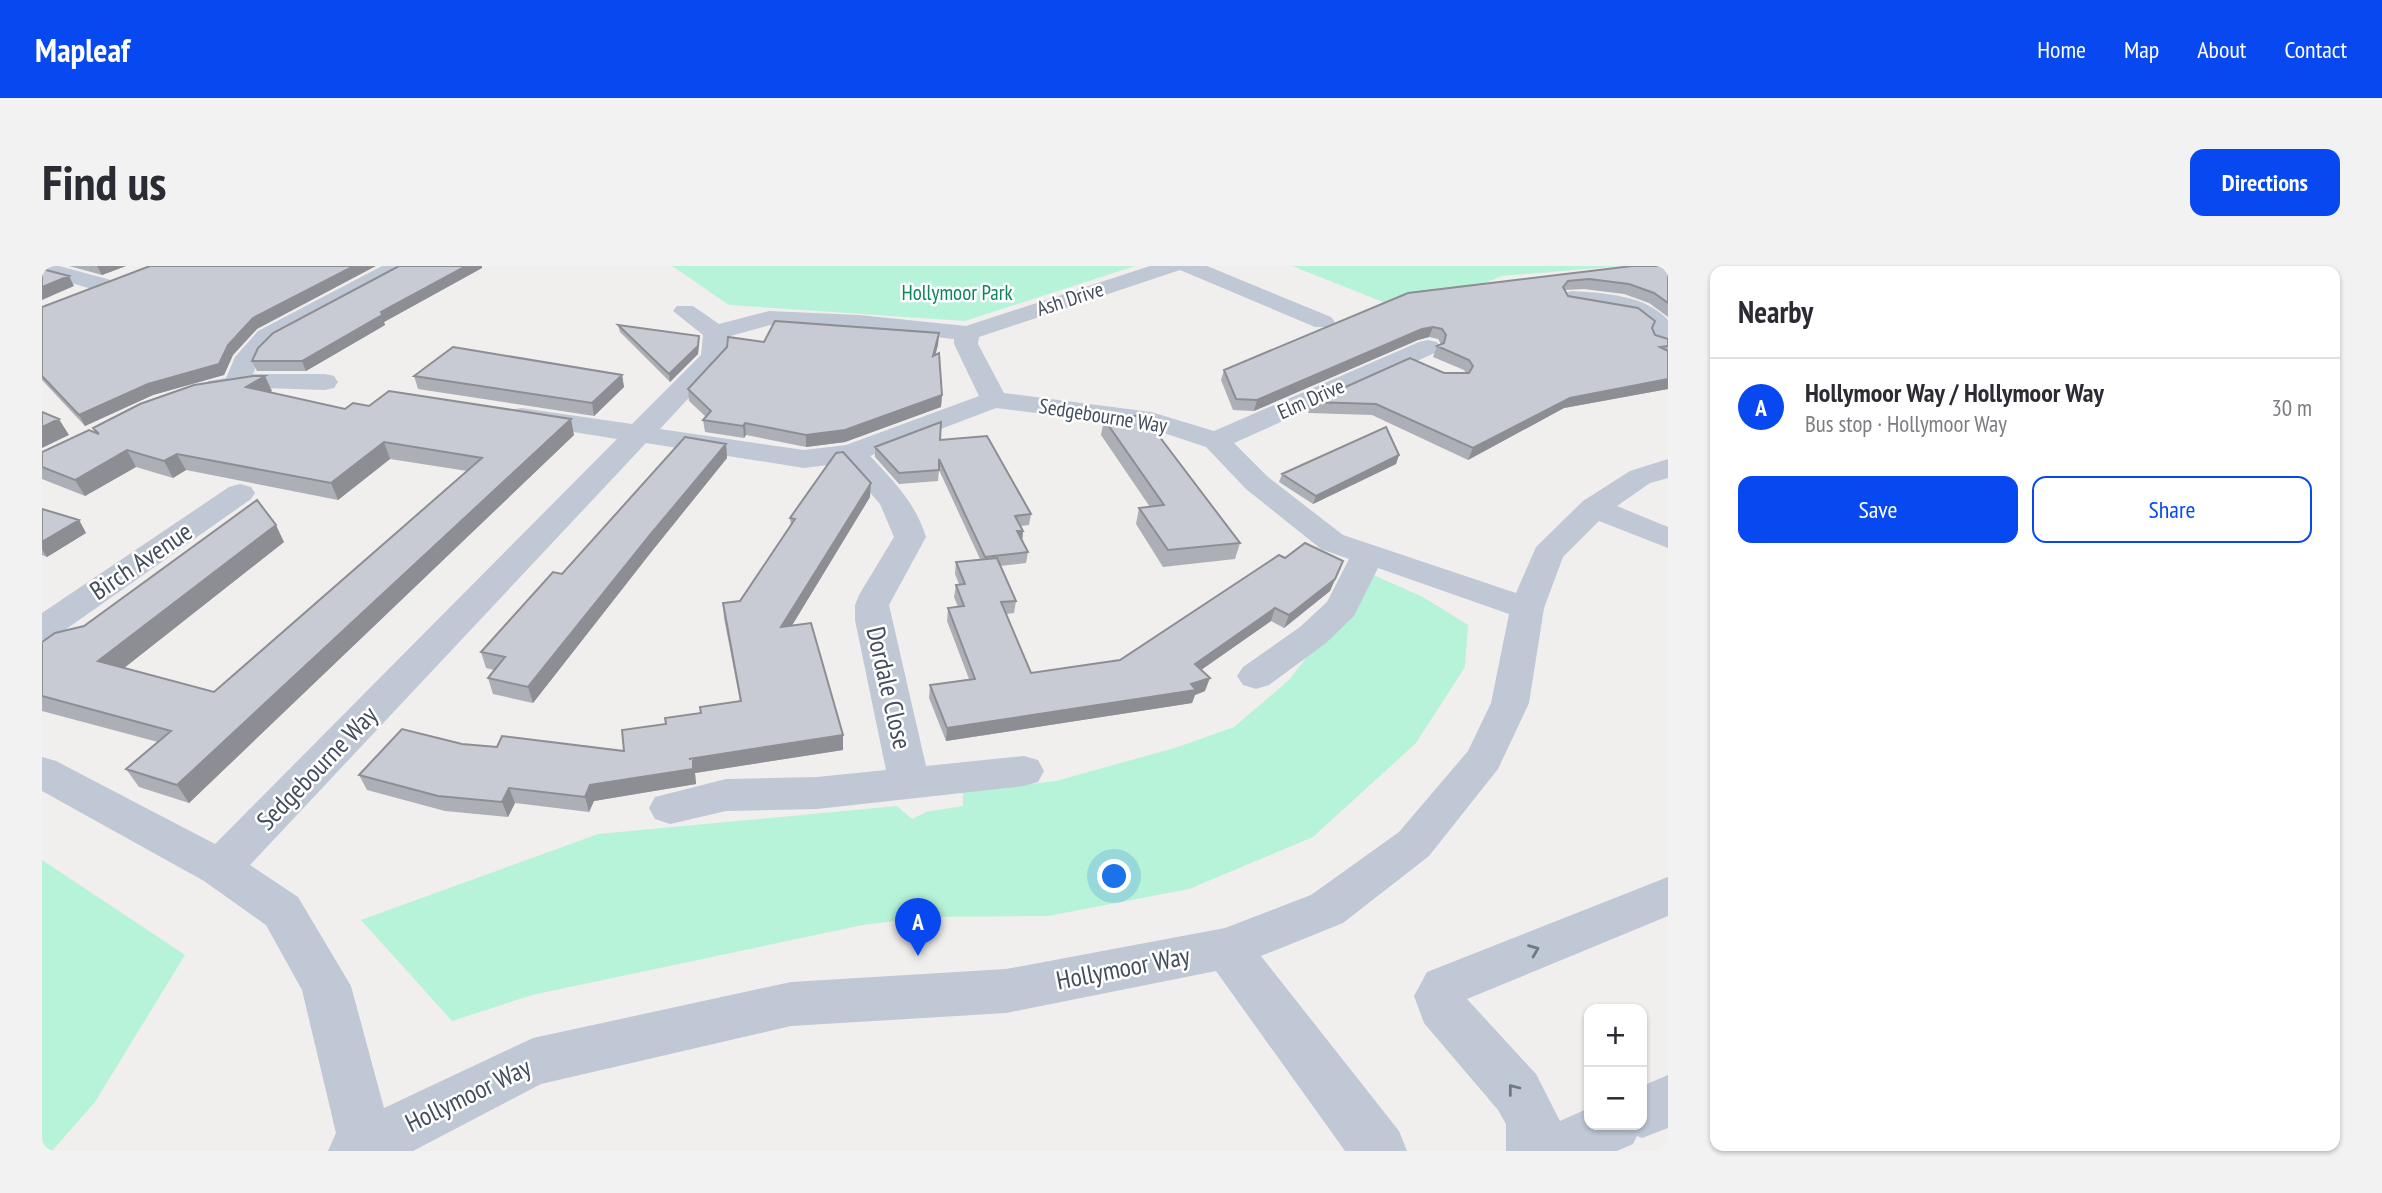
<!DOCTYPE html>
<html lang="en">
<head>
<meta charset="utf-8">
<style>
  :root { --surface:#fff; --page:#f2f2f3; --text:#2b2b33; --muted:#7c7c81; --line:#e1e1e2; --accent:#0848f1 }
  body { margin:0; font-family:"PT Sans Narrow",sans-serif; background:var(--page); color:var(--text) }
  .controls { position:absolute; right:21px; bottom:21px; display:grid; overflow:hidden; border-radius:14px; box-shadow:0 2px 5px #0004 }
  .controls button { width:63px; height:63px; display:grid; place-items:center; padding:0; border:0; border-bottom:2px solid var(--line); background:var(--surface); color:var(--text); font:35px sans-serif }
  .you { position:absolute; left:1073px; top:611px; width:24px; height:24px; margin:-18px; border:5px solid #fff; border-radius:50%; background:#1a73e8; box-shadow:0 0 0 10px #1a73e833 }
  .badge { display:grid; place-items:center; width:46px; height:46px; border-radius:50%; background:var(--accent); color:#fff; font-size:23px; font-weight:700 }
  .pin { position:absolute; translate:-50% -58px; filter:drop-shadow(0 2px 4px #0008) }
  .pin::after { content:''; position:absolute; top:37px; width:24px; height:21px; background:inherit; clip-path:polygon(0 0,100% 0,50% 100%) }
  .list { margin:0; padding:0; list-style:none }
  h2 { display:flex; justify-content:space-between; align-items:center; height:91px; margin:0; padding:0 28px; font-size:30px }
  h2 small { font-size:23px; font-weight:400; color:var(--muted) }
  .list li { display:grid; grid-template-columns:46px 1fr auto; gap:21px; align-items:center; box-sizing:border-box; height:98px; padding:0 28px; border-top:2px solid var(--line) }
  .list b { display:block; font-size:26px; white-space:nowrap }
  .list p { margin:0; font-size:23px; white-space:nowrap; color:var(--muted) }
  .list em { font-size:23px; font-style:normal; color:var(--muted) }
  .actions { display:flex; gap:14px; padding:21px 28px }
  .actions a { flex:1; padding:16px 0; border:2px solid var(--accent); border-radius:14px; text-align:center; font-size:24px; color:var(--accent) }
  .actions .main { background:var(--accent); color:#fff }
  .map { position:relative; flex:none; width:1626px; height:885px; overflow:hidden; border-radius:14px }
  header { display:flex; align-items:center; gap:42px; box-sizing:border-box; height:98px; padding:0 35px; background:var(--accent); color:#fff }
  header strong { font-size:33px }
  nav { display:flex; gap:38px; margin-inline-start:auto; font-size:24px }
  .intro { display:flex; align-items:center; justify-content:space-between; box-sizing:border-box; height:168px; padding:0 42px }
  h1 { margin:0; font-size:49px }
  .button { padding:18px 32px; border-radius:14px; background:var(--accent); color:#fff; font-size:24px; font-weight:700 }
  main { display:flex; gap:42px; padding:0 42px }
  aside { flex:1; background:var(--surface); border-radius:14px; box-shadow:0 2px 5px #0004 }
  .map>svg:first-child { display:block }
  .green { fill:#b7f3d8 }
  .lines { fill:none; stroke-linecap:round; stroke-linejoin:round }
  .minor { fill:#c0c7d5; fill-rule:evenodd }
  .wall { fill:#adafb6 }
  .shaded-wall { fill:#8d8e94 }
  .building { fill:#c9cbd4; stroke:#8d8e94; stroke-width:2 }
  .oneway { stroke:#6f7887 }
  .labels { text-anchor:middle; stroke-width:5; stroke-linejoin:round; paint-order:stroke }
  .far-park-label { font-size:21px; fill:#0e855d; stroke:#fff }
  .far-street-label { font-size:21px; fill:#444d5d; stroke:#fff }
  .street-label { font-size:26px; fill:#444d5d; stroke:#fff }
</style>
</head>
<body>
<header>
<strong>Mapleaf</strong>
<nav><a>Home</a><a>Map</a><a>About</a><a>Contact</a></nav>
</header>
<div class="intro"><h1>Find us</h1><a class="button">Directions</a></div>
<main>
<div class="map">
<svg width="1626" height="885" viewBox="0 0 1626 885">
  <rect width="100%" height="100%" fill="#f1eeee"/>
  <!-- green -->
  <path class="green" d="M630 0H1093L923 55 687 39Z
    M1250 0H1579L1460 10 1369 47Z
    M1329 308 1381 331 1426 359 1423 401 1374 477 1271 571 1147 623 1006 650 886 651 821 659 490 729 410 755 319 654 556 568 855 540 870 553 884 546 921 540V526L1014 515 1136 481 1192 461 1247 414Z
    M0 594 143 689 53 836 10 885H0Z"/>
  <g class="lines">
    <!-- minor -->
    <path class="minor" d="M0 0H17L69 14 72 19 69 24 61 26 0 9Z
      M340 0H367L364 5 234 75 218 91 211 108H283L292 110 296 116 292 122 283 124 221 122 175 129 166 127 162 121 166 115 184 112 193 91 216 65Z
      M1108 0H1165L1289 51 1293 56 1289 61H1273L1138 4 937 71 936 78 962 127 1109 146 1172 165 1377 76 1386 74 1395 76 1398 81 1395 86 1192 177 1226 211 1301 269 1474 327 1494 281 1541 235 1588 205 1626 193V212L1608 217 1575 240 1626 261V282L1557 255 1521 291 1502 342 1487 437 1456 503 1387 590 1301 657 1219 690 1357 865 1365 885H1303L1174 705 964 747 749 760 499 818 371 885H286L294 867 260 724 224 659 162 615 0 525V491L14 495 173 578 575 173 469 156 465 150 469 144 479 142 590 158 659 89 661 69 631 45 635 40H651L677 58 727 45 817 49 924 60ZM728 59 817 63 912 73V78L937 130 804 179 762 184 618 163 680 96 684 91 685 71ZM954 142 1104 161 1164 181 1204 223 1279 283 1307 293 1285 336 1258 361 1201 401 1195 410 1201 419 1214 423 1227 419 1284 377 1312 350 1336 302 1467 348 1449 437 1426 485 1357 566 1269 629 1183 662 964 703 749 716 491 772 342 842 309 720 256 631 208 599 604 177 762 202 802 197 838 238 852 271 817 329 813 339V354L844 504 775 511 684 513 613 531 607 542 613 553 628 558 684 545 775 543 982 520 996 516 1002 505 996 494 982 490 884 500 847 339 884 271C874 238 851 214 828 190Z
      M1530 25C1561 27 1604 29 1626 54V83L1610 78 1607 73 1610 65C1588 38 1553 44 1522 37L1519 32 1522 27Z
      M198 218 209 221 213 227 209 233 13 371 0 374V347L187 221Z
      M1626 611V650L1425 733 1494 808 1518 855 1547 842V859H1600V820L1626 809V862L1600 872 1595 870 1591 878 1575 885H1464V858L1456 844 1382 757 1372 730 1385 706Z"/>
  </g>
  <!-- wall -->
  <path class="wall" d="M27 0H84L60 9Z
    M1626 0V51L1607 37 1582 28 1542 23 1523 24 1526 30 1610 62 1613 69 1626 73V123L1522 142 1426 194 1330 149 1266 147 1270 136 1402 107H1424L1422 104 1391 91 1395 80 1399 78 1396 73 1387 71 1376 74 1212 145 1191 144 1179 114 1182 104 1366 27Z
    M440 2 342 56 343 59 264 105H215L210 95Z
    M0 41 215 63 191 89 182 109 111 129 43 160 0 114Z
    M576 59 657 78 656 88 628 116 578 66Z
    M897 67 896 79 893 89 900 129 899 141 803 176 764 181 704 169 702 172 663 166 661 154 664 151 647 135 646 123 722 76Z
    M580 109 582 121 552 150 376 123 372 110Z
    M230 125 228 126 303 143 327 140 532 169 147 537 97 521 84 503 116 476 0 445V376L42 360 242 276 82 402 172 426 425 205 348 193 296 234 144 204 131 212 94 201 43 230 0 213V186L54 167 51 162Z
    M1062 153 1198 277 1193 293 1121 301 1094 258 1097 242 1108 241 1059 169Z
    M898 174 989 248 987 259 979 260 981 265 980 275 986 286 984 297 958 300 974 335 972 347 964 348 989 407 1078 394 1243 292 1301 295 1288 325 1242 362 1229 355 1159 404 1163 425 1153 429 1150 437 904 475 887 432 888 419 927 413 905 355 906 342 916 341 912 331 914 319 917 318 913 308 914 296 938 293 897 204 896 215 857 218 833 191V181Z
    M684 178 685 192 610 285 491 437 451 428 446 412 452 404 444 402 439 386 520 308Z
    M1357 189 1354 198 1271 238 1237 216 1240 208Z
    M828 231 750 359 801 484 653 507 654 518 552 535 547 546 473 537 466 551 403 545 325 524 317 509 420 478 455 481 582 485 659 447 698 435 682 352 681 337 698 335 749 260 748 252Z
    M0 243 37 254 44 267 5 291 0 289Z"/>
  <!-- shaded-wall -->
  <path class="shaded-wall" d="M55 0H84L60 9Z
    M312 0H334L215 63 191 89 182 109 111 129 43 160 37 149 106 118 186 79 211 52Z
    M424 0H440V2L342 56 343 59 264 105 260 95 339 46Z
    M27 10 32 20 0 34V21Z
    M1391 61 1387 71 1376 74 1212 145 1215 134 1380 63Z
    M897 67 896 79 890 101 891 90Z
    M657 70V78L656 88 628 116 627 108Z
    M580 109 582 121 552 150 550 137Z
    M223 110 230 125 211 137 204 121Z
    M1626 113V123L1522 142 1426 194 1431 182 1528 132Z
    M900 129 899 141 803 176 764 181V169Z
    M17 153 27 169 0 182V161Z
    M529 153 532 169 147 537 135 519Z
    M703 157 704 169 702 172 701 160Z
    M342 176 348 193 296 234 289 217Z
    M684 178 685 192 610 285 491 437 486 421 608 269Z
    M85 184 94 201 43 230 33 214Z
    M135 188 144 204 131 212 122 195Z
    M1357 189 1354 198 1271 238 1274 230Z
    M829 217 828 231 740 376 739 361Z
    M37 254 44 267 5 291 0 283V276Z
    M234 259 242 276 68 413 56 395Z
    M975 265H981L980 275Z
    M1301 295 1288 325 1242 362 1247 349Z
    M1233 342 1229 355 1149 411 1153 398Z
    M1168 412 1163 425 1153 429 1150 437 904 475 905 462 1149 418Z
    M801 469V484L653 507 654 518 552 535 547 546 543 531 548 519 647 493Z
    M467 522 473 537 466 551 460 536Z"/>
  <!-- building -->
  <path class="building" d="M108 0H312L211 52 186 79 177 98 106 118 37 149 0 110V41Z
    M357 0H424L339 46 340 49 260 95H210L216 82 231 67Z
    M1590 0H1626V37L1612 27 1587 18 1547 13 1526 15 1521 21 1526 30 1596 42 1613 55 1610 62 1613 69 1626 73V80L1618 81 1626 85V113L1528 132 1431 182 1334 138 1270 136 1368 92 1402 107H1427L1431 100 1427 94 1395 80 1402 77 1404 69 1400 63 1391 61 1380 63 1215 134 1194 133 1182 104 1366 27Z
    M0 3 27 10 0 21Z
    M733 55 897 67 891 90 897 87 900 129 803 164 764 169 703 157 701 160 661 154 669 145 646 123 685 81 686 71 722 76Z
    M576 59 657 70 656 80 627 108Z
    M411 81 580 109 550 137 372 110Z
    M211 110H223L204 121 303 143 311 137 327 140 347 125 529 153 135 519 84 503 129 465 0 430V376L13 367 42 360 215 234 234 259 56 395 172 426 440 192 342 176 289 217 135 188 122 195 85 184 33 214 0 201V186L47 164 57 168 51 162 98 138 152 119Z
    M0 146 17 153 0 161Z
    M1101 149 1198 277 1126 284 1097 242 1122 239 1062 153Z
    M899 156 898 174 945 170 989 248 973 250 981 265H975L986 286 943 291 897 193V204L857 207 833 181Z
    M1344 161 1357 189 1274 230 1240 208Z
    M643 171 684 178 608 269 486 421 446 412 463 391 439 386 511 306 520 308Z
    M801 186 829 217 739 361 769 357 801 469 647 493H651V503L548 519 543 531 467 522 460 536 396 530 317 509 360 463 420 478 455 481 460 470 582 485 580 464 624 458 623 452 659 447 658 441 699 435 681 337 698 335 753 253 748 252 794 187Z
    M0 243 37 254 0 276Z
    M1263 277 1301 295 1293 313 1247 349 1233 342 1153 398 1168 412 1149 418 1154 424 905 462 888 419 933 413 906 342 922 340 914 319 923 318 914 296 955 292 974 335 959 336 989 407 1078 394 1237 289 1243 292Z"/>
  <!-- one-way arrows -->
  <defs><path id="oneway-chevron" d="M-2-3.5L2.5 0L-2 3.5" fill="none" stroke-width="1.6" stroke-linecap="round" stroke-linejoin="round" transform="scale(1.75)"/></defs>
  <g class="oneway">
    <use href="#oneway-chevron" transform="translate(1492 684) rotate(-22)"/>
    <use href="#oneway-chevron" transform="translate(1471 823) rotate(-128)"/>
  </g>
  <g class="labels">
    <!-- far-park labels -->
    <g class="far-park-label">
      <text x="915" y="34">Hollymoor Park</text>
    </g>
    <!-- far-street labels -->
    <g class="far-street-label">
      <text transform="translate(1028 33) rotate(-18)" y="7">Ash Drive</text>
      <text transform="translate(1269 133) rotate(-24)" y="7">Elm Drive</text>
      <text transform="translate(1061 150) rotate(9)" y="7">Sedgebourne Way</text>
    </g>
    <!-- street labels -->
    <g class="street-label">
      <text transform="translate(99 295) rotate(-34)" y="9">Birch Avenue</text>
      <text transform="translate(847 422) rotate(77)" y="9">Dordale Close</text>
      <text transform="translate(275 502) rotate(-46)" y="9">Sedgebourne Way</text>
      <text transform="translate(1081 702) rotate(-11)" y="9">Hollymoor Way</text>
      <text transform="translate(426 829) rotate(-26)" y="9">Hollymoor Way</text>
    </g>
  </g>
</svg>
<div class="controls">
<button>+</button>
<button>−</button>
</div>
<div class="you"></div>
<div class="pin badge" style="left:876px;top:690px">A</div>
</div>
<aside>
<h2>Nearby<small></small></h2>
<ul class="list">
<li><span class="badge">A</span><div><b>Hollymoor Way / Hollymoor Way</b><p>Bus stop · Hollymoor Way</p></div><em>30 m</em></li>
</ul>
<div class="actions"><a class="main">Save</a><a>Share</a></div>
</aside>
</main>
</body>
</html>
